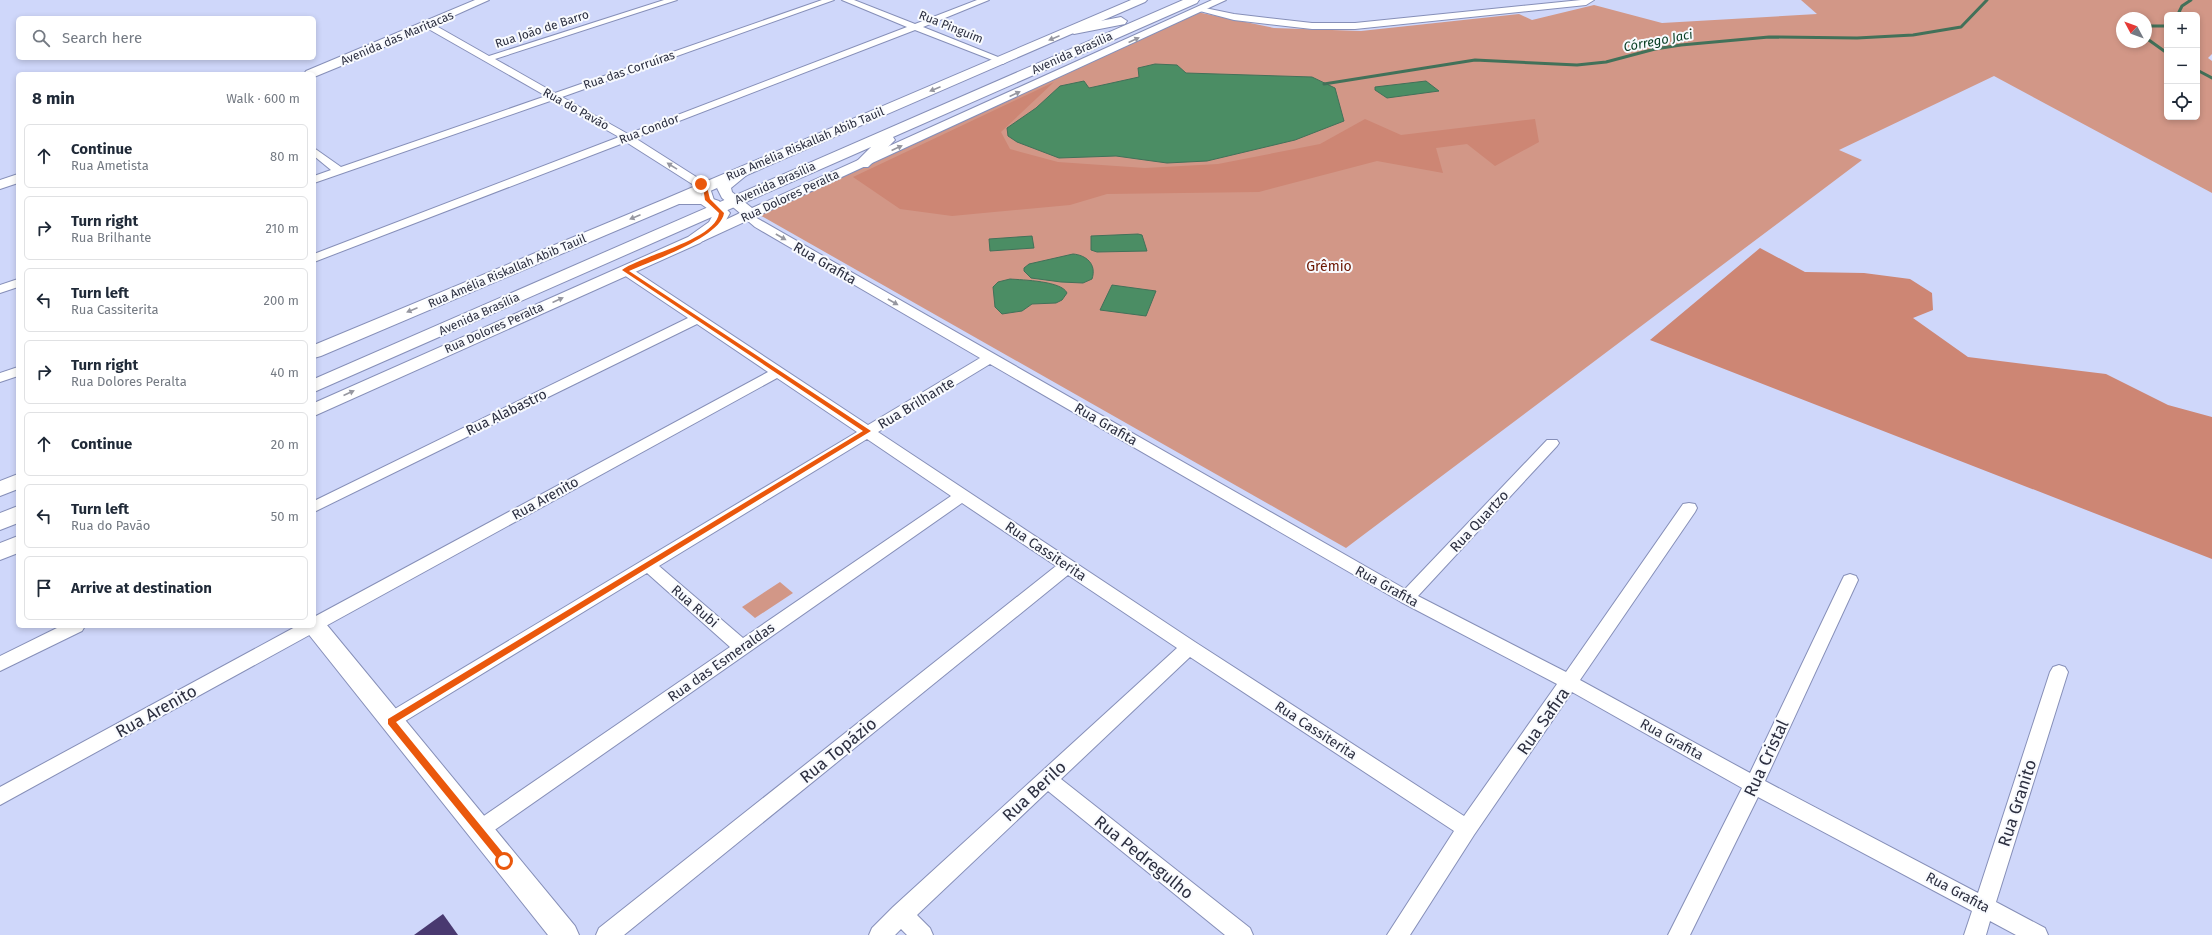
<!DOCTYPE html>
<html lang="en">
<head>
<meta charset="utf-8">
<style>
  :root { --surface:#fff; --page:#f2f2f3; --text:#1f2937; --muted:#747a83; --line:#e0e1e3 }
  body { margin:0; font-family:"Fira Sans",sans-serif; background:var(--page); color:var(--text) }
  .controls { position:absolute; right:12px; top:12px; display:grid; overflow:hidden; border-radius:6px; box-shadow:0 2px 6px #0003 }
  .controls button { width:36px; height:36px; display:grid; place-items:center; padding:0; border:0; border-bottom:1px solid var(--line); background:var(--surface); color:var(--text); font:20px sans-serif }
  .compass { position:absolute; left:2116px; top:12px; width:36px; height:36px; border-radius:50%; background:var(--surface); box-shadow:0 2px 6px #0003; rotate:311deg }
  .stop { position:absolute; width:12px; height:12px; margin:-9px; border:3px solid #ea580c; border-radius:50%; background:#fff }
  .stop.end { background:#ea580c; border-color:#fff; box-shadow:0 1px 4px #0008 }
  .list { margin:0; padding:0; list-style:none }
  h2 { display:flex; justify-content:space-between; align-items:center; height:52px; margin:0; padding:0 16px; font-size:17px }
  h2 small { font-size:13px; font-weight:400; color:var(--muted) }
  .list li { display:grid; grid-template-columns:26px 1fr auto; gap:12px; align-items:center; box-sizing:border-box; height:64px; margin:0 8px 8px; padding:0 8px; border:1px solid var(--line); border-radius:6px }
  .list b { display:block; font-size:15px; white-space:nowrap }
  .list p { margin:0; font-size:13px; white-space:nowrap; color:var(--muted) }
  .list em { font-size:13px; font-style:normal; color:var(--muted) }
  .icon { flex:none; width:22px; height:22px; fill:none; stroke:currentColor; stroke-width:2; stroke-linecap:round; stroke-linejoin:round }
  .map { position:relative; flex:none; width:2212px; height:935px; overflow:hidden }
  .search { position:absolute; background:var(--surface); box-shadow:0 2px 6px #0003; left:16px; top:16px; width:300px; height:44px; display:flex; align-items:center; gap:10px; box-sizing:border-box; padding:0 14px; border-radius:6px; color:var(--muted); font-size:15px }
  .panel { position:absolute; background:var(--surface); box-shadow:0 2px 6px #0003; left:16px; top:72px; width:300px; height:556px; border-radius:6px }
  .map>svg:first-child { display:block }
  .green { fill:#d29787; fill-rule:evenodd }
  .forest { fill:#cd8674 }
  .water { fill:#4b8d64; stroke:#427159 }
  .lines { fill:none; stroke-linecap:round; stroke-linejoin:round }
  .stream { stroke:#427159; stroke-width:3 }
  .building { fill:#493970 }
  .minor-casing { stroke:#868fb8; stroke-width:2 }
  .tertiary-casing { stroke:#868fb8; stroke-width:2 }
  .secondary-casing { stroke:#868fb8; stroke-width:2 }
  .trunk-casing { stroke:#868fb8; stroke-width:2 }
  .minor { fill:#fff; fill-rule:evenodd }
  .tertiary { fill:#fff; fill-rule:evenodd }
  .secondary { fill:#fff; fill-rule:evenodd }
  .trunk { fill:#fff; fill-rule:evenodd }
  .oneway { fill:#9697a0 }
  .route { fill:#ea580c }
  .labels { text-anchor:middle; stroke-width:4; stroke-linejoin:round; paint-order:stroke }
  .far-street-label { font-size:12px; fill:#2c2f40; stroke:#f8fafe }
  .far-water-label { font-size:13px; font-style:italic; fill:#073d22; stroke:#f8fafe }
  .street-label { font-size:14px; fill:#2c2f40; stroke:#f8fafe }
  .park-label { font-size:14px; fill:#6b1600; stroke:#f8fafe }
  .near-street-label { font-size:17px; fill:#2c2f40; stroke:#f8fafe }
</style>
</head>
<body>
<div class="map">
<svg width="2212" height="935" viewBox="0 0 2212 935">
  <rect width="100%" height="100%" fill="#cfd7fa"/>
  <!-- green -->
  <path class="green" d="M1801 0H2212V54L2208 58 2212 61V193L1994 76 1839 150 1862 160 1346 548 758 214 1197 12 1274 28 1361 31 1519 14 1532 20 1594 5 1662 23 1817 14ZM2167 15H2197V117H2167ZM2122 18H2146V42H2122Z
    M780 582 793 593 755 618 742 607Z"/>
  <!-- forest -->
  <path class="forest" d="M1054 82 1001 132 1010 149 1058 162 1145 168 1218 164 1320 144 1365 119 1401 135 1535 119 1539 142 1495 166 1467 144 1436 148 1443 173 1377 161 1259 192 1107 194 1070 205 952 216 900 209 853 177Z
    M1760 248 1805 272 1864 273 1910 279 1932 293 1933 310 1913 318 1968 357 2106 374 2168 405 2212 417V559L1650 340Z"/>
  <!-- water -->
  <path class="water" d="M1155 64 1177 65 1186 73 1312 77 1335 88 1344 121 1295 140 1207 161 1167 163 1116 156 1059 158 1017 142 1008 136 1007 128 1036 108 1060 86 1084 81 1089 88 1139 77 1138 68Z
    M1426 81 1439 91 1387 98 1375 90V87Z
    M1138 234 1142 235 1147 251 1097 252 1091 250V236Z
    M1032 236 1034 248 990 251 989 239Z
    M1073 254C1086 255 1097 264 1092 279L1083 283 1061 282 1031 278 1024 271V268L1029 264Z
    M1010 279C1023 280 1062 281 1067 293L1062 300 1056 303 1032 304 1022 311 1002 314 995 307 993 287 998 282Z
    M1112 285 1156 291 1146 316 1100 310Z"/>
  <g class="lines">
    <!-- stream -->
    <path class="stream" d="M2183 15 2179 12 2182 6 2191 0
      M2146 26H2167
      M2146 38 2167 53
      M2197 70 2212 78
      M1324 84 1475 60 1577 65 1606 62 1655 49 1681 45 1769 37 1857 38 1913 35 1961 27 1987 0"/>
  </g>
  <!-- building -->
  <path class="building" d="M443 914 458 935H414Z"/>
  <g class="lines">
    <!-- minor casing -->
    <g class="minor-casing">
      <path id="minor" d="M664 0H677L495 59 555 93 822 0H834L562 97 628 134 907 27 842 0H854L915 24 977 0H989L923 27 1008 61 1003 64 1000 63 915 30 635 138 709 185 714 200 712 202H704L700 189 626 142 314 262V254L619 137 553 100 314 183V176L331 170 314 156V148L341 167 546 96 425 27V23H431L489 56Z
        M1581 0H1594L1586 5 1355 29H1312L1234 20 1196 10 1200 7 1234 14 1312 23H1355Z
        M748 213 1405 589 1547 440H1557L1559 443 1557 446 1418 596 1566 672 1683 504 1689 503 1695 504 1697 508 1695 512 1580 680 1750 773 1842 580 1844 576 1850 574 1856 576 1858 580 1765 781 1978 893 2050 672 2053 667 2059 665 2065 667 2068 672 1996 902 2045 928 2048 935H2016L1990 921 1986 935H1964L1972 911 1758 797 1690 935H1668L1742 788 1572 692 1474 835 1410 935H1387L1454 831 1190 657 1061 779 1250 928 1253 935H1225L1048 791 917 915 930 928 933 935H907L901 929 895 935H869L872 928 893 907 1177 648 1068 575 624 935H596L599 928 1056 566 962 503 486 836 479 839 472 836 469 830 472 824 730 647 647 573 397 726 390 729 383 726 381 721 383 716 857 432 777 378 0 805V787L297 626H314V617L768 372 697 324 314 512V501L688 318 621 273 619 270 621 267H629L868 425 980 358 755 227 742 216ZM990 364 1401 602 1557 684 1464 816 1195 642 878 432ZM867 439 951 496 743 638 659 566Z
        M18 279V287L0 293V285Z
        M18 367V376L0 382V373Z
        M61 626H85L82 631 0 671V656Z"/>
    </g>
    <!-- tertiary casing -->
    <g class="tertiary-casing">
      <path id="tertiary" d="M475 0H489L353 61 314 77V74H304L306 71Z
        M1212 0H1226L703 241H693L691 238 693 235 740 213 722 198 717 188C723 178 735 168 747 165L754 169 731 188 732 192 752 208Z
        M18 174V183L0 189V180Z
        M314 617 322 619 575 926 579 935H548L306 631 304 626H314Z"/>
    </g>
    <!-- secondary casing -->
    <g class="secondary-casing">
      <path id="secondary" d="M1131 0H1147L1145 2 701 195 719 201 730 213 721 229 700 243 314 416V403L688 237 709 222 714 213 701 204H679L321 356 314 358V345L665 199Z
        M18 474V489L0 496V481Z
        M18 536V553L0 560V543Z"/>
    </g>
    <!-- trunk casing -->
    <g class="trunk-casing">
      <path id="trunk" d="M1183 0H1199L1197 3 893 137 895 140 868 167H856L854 164 871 147 314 392V379Z
        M1121 17 1127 21 1125 24 1074 34 1068 30 1074 26Z
        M18 506V523L0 530V513Z"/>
    </g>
    <!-- minor -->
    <use href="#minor" class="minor"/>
    <!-- tertiary -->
    <use href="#tertiary" class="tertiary"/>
    <!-- secondary -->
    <use href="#secondary" class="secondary"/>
    <!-- trunk -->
    <use href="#trunk" class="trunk"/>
  </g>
  <!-- one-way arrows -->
  <defs><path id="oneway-solid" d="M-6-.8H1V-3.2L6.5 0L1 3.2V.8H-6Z"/></defs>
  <g class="oneway">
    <use href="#oneway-solid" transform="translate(1054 38) rotate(157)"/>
    <use href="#oneway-solid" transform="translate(1134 40) rotate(-25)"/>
    <use href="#oneway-solid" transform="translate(935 89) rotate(157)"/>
    <use href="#oneway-solid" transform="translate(1015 94) rotate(-25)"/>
    <use href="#oneway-solid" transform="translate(897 148) rotate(-25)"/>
    <use href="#oneway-solid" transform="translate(672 166) rotate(-148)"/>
    <use href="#oneway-solid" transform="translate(635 217) rotate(157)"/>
    <use href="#oneway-solid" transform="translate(781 237) rotate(30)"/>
    <use href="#oneway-solid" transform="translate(558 300) rotate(-24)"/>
    <use href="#oneway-solid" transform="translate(893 302) rotate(30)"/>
    <use href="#oneway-solid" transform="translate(412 310) rotate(157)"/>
    <use href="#oneway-solid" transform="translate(349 393) rotate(-24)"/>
  </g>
  <!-- route -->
  <path class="route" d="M701 183 707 187 710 199 724 213C721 237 651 261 629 271L871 431 396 722 507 858V863L504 865 501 863 388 724V719L863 431 622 270C642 255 716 240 719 213L705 200 703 187 698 184Z"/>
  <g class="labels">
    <!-- far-street labels -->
    <g class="far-street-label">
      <text transform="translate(951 27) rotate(22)" y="4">Rua Pinguim</text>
      <text transform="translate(542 29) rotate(-18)" y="4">Rua João de Barro</text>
      <text transform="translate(397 38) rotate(-23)" y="4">Avenida das Maritacas</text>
      <text transform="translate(1072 53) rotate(-24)" y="4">Avenida Brasília</text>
      <text transform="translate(629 70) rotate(-19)" y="4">Rua das Corruíras</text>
      <text transform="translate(576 109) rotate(29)" y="4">Rua do Pavão</text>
      <text transform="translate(649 129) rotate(-21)" y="4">Rua Condor</text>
      <text transform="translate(805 144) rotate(-23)" y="4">Rua Amélia Riskallah Abib Tauil</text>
      <text transform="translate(775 183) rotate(-24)" y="4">Avenida Brasília</text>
      <text transform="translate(790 196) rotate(-25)" y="4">Rua Dolores Peralta</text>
      <text transform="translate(507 271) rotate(-23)" y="4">Rua Amélia Riskallah Abib Tauil</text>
      <text transform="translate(479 314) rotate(-24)" y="4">Avenida Brasília</text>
      <text transform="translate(494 328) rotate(-24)" y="4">Rua Dolores Peralta</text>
    </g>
    <!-- far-water labels -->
    <g class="far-water-label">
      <text transform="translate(1658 40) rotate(-11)" y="5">Córrego Jaci</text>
    </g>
    <!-- street labels -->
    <g class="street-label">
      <text transform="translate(825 263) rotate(30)" y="5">Rua Grafita</text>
      <text transform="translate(916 403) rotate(-31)" y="5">Rua Brilhante</text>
      <text transform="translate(506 412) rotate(-26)" y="5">Rua Alabastro</text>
      <text transform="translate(1106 424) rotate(30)" y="5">Rua Grafita</text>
      <text transform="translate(545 498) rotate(-29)" y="5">Rua Arenito</text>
      <text transform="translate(1479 521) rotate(-47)" y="5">Rua Quartzo</text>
      <text transform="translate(1046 551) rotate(34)" y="5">Rua Cassiterita</text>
      <text transform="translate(1387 586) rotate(29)" y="5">Rua Grafita</text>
      <text transform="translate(695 606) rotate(41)" y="5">Rua Rubi</text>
      <text transform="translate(721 662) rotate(-35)" y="5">Rua das Esmeraldas</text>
      <text transform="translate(1316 730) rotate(33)" y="5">Rua Cassiterita</text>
      <text transform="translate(1672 739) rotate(29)" y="5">Rua Grafita</text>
      <text transform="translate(1958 892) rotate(28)" y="5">Rua Grafita</text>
    </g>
    <!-- park labels -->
    <g class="park-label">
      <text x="1329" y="271">Grêmio</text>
    </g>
    <!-- near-street labels -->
    <g class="near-street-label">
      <text transform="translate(156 711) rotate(-29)" y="6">Rua Arenito</text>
      <text transform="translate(1543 721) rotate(-55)" y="6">Rua Safira</text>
      <text transform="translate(838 750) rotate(-39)" y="6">Rua Topázio</text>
      <text transform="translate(1766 758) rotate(-65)" y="6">Rua Cristal</text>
      <text transform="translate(1034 791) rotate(-43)" y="6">Rua Berilo</text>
      <text transform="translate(2017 803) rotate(-72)" y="6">Rua Granito</text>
      <text transform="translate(1144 857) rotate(39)" y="6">Rua Pedregulho</text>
    </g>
  </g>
</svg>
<div class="controls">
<button>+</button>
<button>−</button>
<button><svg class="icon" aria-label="locate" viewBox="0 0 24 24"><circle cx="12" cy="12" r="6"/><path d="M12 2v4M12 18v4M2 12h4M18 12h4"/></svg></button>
</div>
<svg class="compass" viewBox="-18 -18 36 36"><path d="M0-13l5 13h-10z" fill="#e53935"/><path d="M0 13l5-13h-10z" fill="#747a83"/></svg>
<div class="stop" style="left:504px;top:861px"></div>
<div class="stop end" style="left:701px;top:184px"></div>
<div class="search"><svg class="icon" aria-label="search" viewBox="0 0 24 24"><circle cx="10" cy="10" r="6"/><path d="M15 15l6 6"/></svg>Search here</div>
<section class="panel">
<h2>8 min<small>Walk · 600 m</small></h2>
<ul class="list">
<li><svg class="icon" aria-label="ahead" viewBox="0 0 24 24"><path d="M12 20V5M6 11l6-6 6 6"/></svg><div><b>Continue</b><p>Rua Ametista</p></div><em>80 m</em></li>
<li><svg class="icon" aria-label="right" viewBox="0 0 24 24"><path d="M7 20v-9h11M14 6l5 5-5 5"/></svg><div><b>Turn right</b><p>Rua Brilhante</p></div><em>210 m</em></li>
<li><svg class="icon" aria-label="left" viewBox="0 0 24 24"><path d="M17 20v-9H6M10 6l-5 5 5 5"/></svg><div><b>Turn left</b><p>Rua Cassiterita</p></div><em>200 m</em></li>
<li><svg class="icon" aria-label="right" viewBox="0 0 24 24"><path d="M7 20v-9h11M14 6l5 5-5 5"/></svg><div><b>Turn right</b><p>Rua Dolores Peralta</p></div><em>40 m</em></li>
<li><svg class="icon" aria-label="ahead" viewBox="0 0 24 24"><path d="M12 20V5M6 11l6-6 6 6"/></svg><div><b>Continue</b></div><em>20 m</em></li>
<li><svg class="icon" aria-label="left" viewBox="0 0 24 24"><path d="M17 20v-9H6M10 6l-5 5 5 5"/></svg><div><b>Turn left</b><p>Rua do Pavão</p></div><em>50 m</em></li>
<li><svg class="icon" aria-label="arrive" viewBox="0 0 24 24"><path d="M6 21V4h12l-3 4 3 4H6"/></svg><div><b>Arrive at destination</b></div></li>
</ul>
</section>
</div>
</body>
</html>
